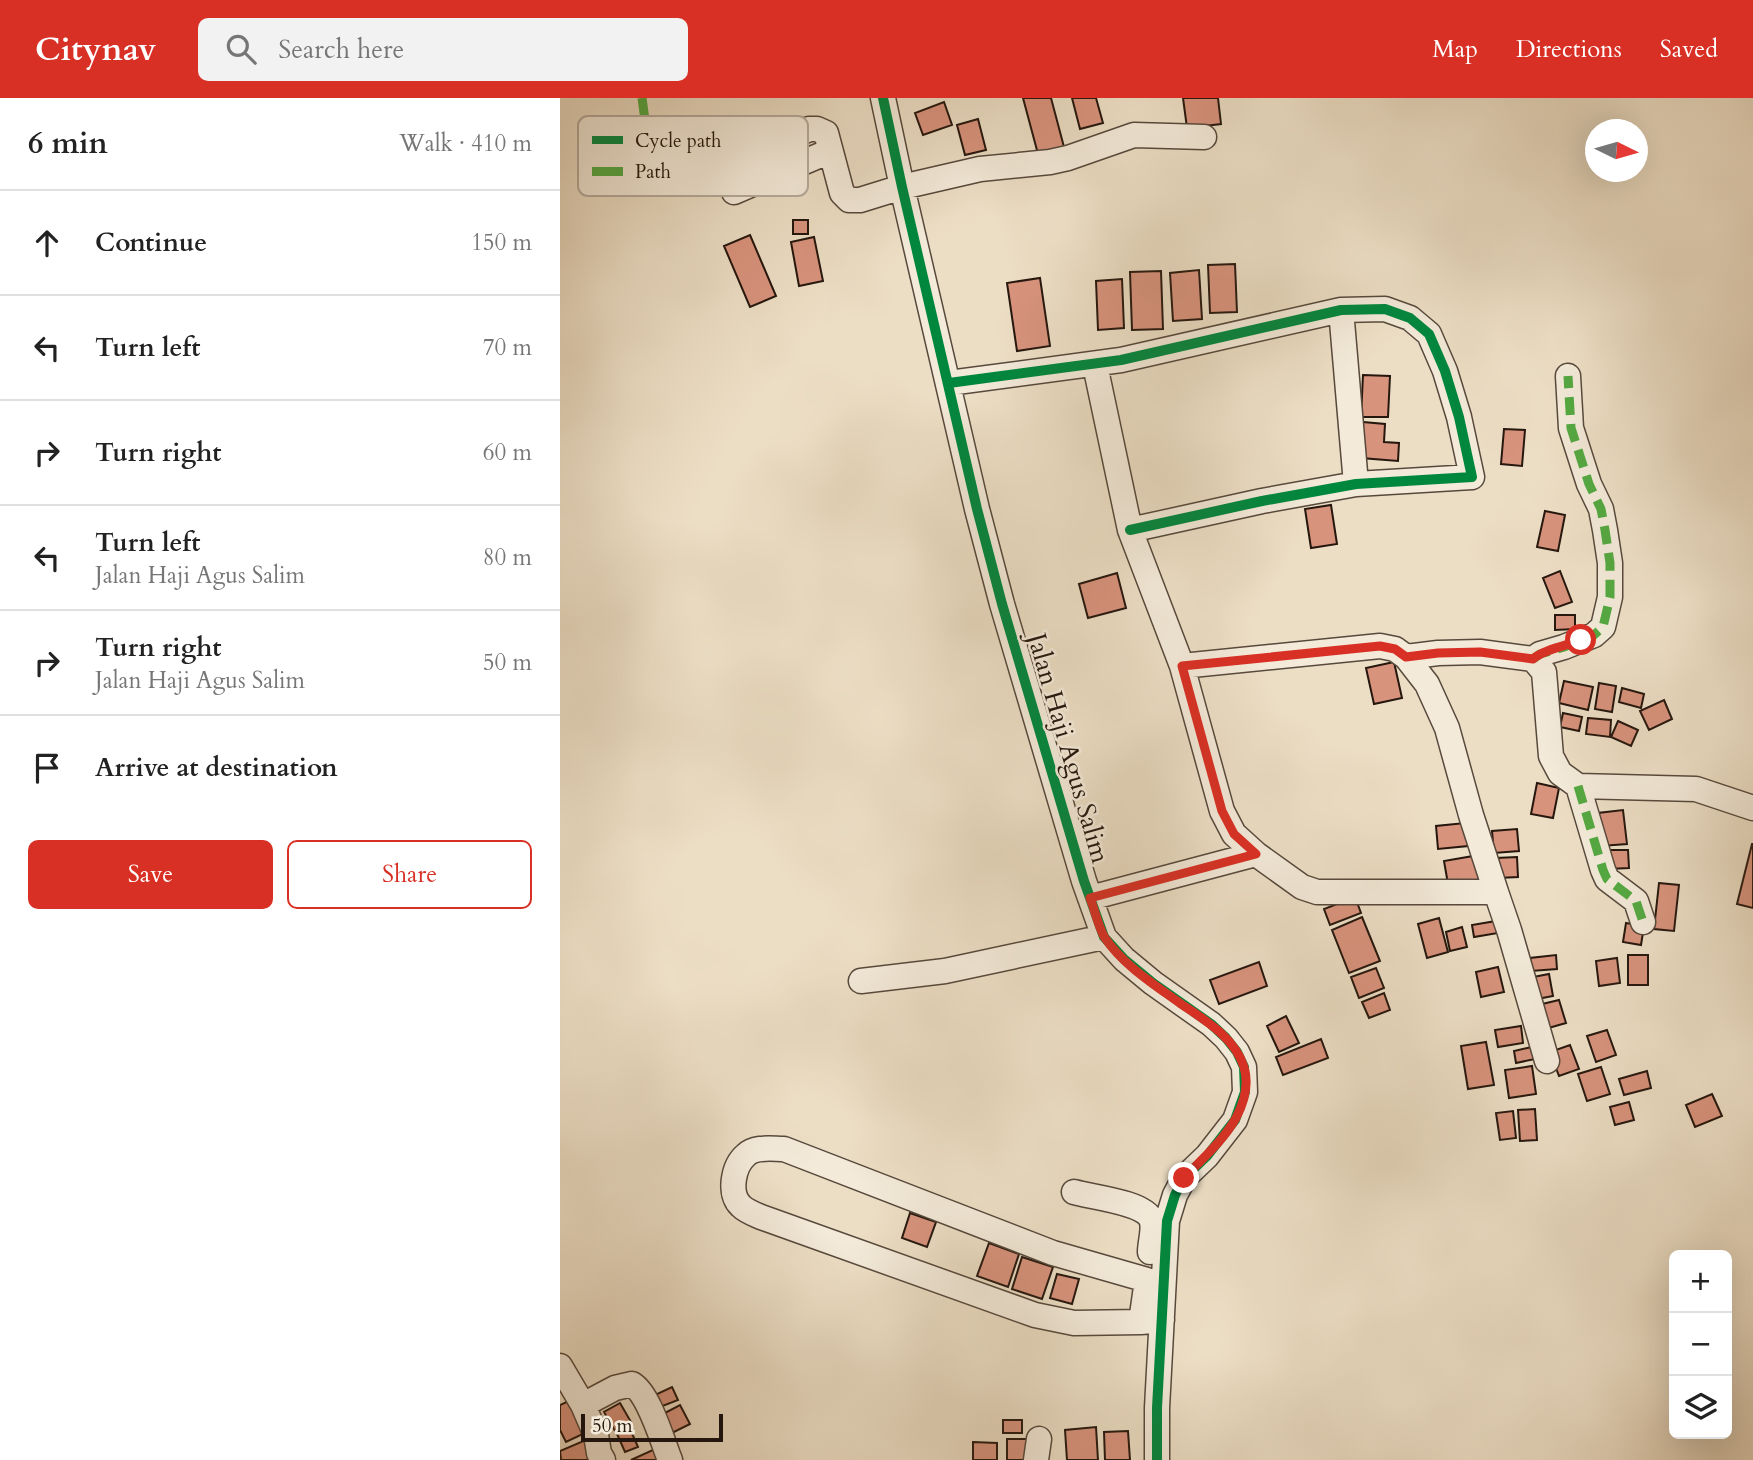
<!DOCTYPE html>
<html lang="en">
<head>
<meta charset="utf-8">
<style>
  :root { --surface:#fff; --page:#f2f2f2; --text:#222; --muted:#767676; --line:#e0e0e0; --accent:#d93025 }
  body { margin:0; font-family:Cardo,serif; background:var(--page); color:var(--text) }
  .controls { position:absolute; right:21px; bottom:21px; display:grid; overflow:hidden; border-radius:10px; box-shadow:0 7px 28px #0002 }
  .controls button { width:63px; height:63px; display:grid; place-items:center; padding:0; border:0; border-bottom:2px solid var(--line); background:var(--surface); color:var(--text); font:35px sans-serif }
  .compass { position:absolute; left:1025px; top:21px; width:63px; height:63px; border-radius:50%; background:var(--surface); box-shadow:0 7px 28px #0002; rotate:95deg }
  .scale { position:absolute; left:21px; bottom:18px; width:142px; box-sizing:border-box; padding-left:7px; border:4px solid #25170e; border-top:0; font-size:19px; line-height:24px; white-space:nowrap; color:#25170e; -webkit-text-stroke:5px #f3ead9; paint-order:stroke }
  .stop { position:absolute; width:21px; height:21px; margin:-16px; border:5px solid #d93025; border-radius:50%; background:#fff }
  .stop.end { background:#d93025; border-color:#fff; box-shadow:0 2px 7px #0008 }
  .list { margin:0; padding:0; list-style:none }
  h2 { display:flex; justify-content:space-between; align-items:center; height:91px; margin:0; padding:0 28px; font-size:30px }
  h2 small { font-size:23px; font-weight:400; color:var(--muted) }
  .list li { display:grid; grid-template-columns:46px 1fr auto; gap:21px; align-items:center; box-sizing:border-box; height:105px; padding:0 28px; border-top:2px solid var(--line) }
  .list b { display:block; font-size:26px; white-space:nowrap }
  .list p { margin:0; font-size:23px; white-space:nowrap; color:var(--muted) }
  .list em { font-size:23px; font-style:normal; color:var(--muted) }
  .actions { display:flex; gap:14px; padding:21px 28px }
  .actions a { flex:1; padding:16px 0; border:2px solid var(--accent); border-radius:10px; text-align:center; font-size:24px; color:var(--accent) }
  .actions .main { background:var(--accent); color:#fff }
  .icon { flex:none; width:38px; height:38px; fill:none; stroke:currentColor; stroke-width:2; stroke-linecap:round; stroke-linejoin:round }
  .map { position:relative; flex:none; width:1193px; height:1362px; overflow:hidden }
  header { display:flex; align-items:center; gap:42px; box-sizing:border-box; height:98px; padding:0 35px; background:var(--accent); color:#fff }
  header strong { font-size:33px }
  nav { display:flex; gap:38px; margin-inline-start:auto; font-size:24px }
  .search { width:490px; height:63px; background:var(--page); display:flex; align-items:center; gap:18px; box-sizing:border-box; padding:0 24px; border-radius:10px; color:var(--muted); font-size:26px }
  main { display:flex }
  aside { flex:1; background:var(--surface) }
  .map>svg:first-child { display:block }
  .building { fill:#d8937d; stroke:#25170e; stroke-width:2 }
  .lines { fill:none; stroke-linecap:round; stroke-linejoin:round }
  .minor-casing { stroke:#57493c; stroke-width:27 }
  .minor { stroke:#f3ead9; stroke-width:24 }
  .quiet { stroke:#53a941; stroke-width:9; stroke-dasharray:18 9; stroke-linecap:butt }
  .cycleway-casing { stroke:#f3ead9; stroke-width:15 }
  .cycleway { stroke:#00873e; stroke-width:10 }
  .route { stroke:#d93025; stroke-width:9 }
  .labels { text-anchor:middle; stroke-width:5; stroke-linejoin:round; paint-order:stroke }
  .street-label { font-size:26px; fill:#25170e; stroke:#f3ead9 }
  .key { fill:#f3ead9; stroke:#b5ab9c; stroke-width:2 }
  .key-label { font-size:19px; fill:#25170e }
</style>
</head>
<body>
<header>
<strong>Citynav</strong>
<div class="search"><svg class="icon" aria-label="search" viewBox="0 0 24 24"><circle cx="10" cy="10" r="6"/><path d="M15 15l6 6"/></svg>Search here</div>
<nav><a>Map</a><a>Directions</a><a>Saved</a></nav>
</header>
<main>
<aside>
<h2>6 min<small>Walk · 410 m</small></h2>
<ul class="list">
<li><svg class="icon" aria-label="ahead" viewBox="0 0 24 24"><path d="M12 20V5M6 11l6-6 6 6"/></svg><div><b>Continue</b></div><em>150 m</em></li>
<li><svg class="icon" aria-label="left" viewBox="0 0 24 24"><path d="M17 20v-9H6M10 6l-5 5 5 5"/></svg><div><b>Turn left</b></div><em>70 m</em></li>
<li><svg class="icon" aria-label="right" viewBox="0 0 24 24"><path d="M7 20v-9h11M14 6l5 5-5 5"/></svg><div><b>Turn right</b></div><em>60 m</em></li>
<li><svg class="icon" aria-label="left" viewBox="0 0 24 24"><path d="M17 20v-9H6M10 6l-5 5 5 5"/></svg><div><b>Turn left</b><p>Jalan Haji Agus Salim</p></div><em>80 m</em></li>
<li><svg class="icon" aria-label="right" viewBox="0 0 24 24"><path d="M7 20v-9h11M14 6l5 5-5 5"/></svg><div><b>Turn right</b><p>Jalan Haji Agus Salim</p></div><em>50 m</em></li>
<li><svg class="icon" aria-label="arrive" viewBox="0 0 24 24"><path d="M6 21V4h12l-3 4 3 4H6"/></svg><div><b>Arrive at destination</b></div></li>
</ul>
<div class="actions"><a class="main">Save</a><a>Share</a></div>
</aside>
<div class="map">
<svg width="1193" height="1362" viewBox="0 0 1193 1362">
  <rect width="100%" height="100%" fill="#ecdec5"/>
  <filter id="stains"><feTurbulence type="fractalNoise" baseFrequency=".00286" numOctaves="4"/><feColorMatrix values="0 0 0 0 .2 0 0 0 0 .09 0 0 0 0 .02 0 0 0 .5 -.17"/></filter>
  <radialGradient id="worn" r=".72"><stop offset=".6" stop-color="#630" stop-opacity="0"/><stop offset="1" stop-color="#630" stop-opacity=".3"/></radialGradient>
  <!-- building -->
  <path class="building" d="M463 0H491L504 49 478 56Z
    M512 0H536L543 25 520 31Z
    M623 0H658L661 26 627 30Z
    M384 4 392 27 363 37 355 15Z
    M418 21 426 52 405 57 397 27Z
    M233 122H248V136H233Z
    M190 137 216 198 190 209 164 148Z
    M254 139 263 183 239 188 231 144Z
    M675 166 677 214 650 215 648 167Z
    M639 172 642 221 613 223 610 175Z
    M601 173 603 231 572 232 570 174Z
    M480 180 490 248 457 253 447 185Z
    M562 181 564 230 538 232 536 183Z
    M803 277 830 278 828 319H801Z
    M803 324 825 326 824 344 839 345 838 363 801 360Z
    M944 331 965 332 962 368 941 366Z
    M771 407 777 446 751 450 745 411Z
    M985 413 1005 417 998 453 977 449Z
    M1000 473 1012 504 995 510 983 480Z
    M557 475 566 510 528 520 519 486Z
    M995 517H1015V531L995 532Z
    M834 564 842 600 814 606 806 570Z
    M1004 583 1033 589 1028 612 999 605Z
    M1039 585 1056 588 1052 614 1035 611Z
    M1062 590 1084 596 1081 610 1059 604Z
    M1104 602 1112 621 1089 632 1080 613Z
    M1003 615 1022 619 1019 633 1000 629Z
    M1028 620 1051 622 1050 639 1026 636Z
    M1058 623 1078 632 1071 648 1051 639Z
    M977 685 999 690 993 720 971 716Z
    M1063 712 1067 746 1041 748 1038 715Z
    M905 725 908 748 878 751 876 728Z
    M957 731 959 753 934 755 932 733Z
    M1192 746H1193V810L1177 806Z
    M1048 752H1068L1069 770 1048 771Z
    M919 757 923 781 888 786 884 763Z
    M957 759 958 779 938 780 936 760Z
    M1099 785 1119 787 1114 833 1094 831Z
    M795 799 801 815 770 827 764 811Z
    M802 819 820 863 789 875 772 832Z
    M879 820 888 854 867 860 858 826Z
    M936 823 938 835 914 839 912 827Z
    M1066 825 1084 828 1081 847 1063 844Z
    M902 829 907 849 890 853 886 834Z
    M996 857 997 871 971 873 970 860Z
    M1068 857H1088V887H1068Z
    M1057 860 1060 885 1039 888 1036 863Z
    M699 864 707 888 659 906 650 882Z
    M938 869 944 894 921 899 916 874Z
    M816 870 824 890 799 900 791 879Z
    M989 876 993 898 972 902 968 880Z
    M824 895 830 912 809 920 802 904Z
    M999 902 1006 925 985 931 978 907Z
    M726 918 739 945 719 954 707 928Z
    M961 928 963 945 938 949 935 932Z
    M1047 932 1056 957 1036 964 1027 938Z
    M761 941 768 960 723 977 716 959Z
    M926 944 934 987 908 991 901 948Z
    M1010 947 1019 971 999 978 990 954Z
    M972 949 975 961 956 965 954 953Z
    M972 968 976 996 949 1000 945 972Z
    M1041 969 1050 996 1027 1003 1018 976Z
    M1087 973 1091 990 1064 997 1059 981Z
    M1152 996 1162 1018 1135 1029 1126 1007Z
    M1069 1004 1074 1022 1055 1027 1050 1009Z
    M975 1011 977 1042 960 1043 958 1012Z
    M953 1013 956 1040 940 1042 936 1015Z
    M350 1115 376 1124 367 1149 342 1140Z
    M429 1145 459 1156 448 1189 417 1178Z
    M462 1159 493 1169 482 1201 452 1191Z
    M497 1176 519 1181 512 1206 490 1200Z
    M112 1289 118 1302 100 1309 95 1297Z
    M11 1302 27 1334 6 1344 0 1332V1307Z
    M60 1305 71 1324 55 1333 44 1314Z
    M120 1307 130 1326 110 1336 101 1317Z
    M443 1322H462V1335H443Z
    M536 1329 538 1362H507L505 1332Z
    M70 1331 78 1349 65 1354 57 1336Z
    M568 1333 570 1362H545L544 1334Z
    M28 1341 35 1362H1L0 1353Z
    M447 1341H472V1362H447Z
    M413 1344 437 1345V1362H413Z
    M95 1351 100 1362H71Z"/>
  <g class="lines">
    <!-- minor casing -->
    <g class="minor-casing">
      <path id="minor" d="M323 0 342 89 417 411 442 506 524 783 544 839 564 861 593 885 651 926 666 940 677 954 684 969 685 994 675 1022 647 1058 624 1080 615 1097 607 1123 597 1310V1362
        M165 70 249 31H257L266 35 282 95 289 102H300L342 89 420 71 490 64 508 60 574 37 644 39
        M174 94 270 53
        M781 212 796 386
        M535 267 570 432 622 568 662 713 674 736 696 756 742 789 757 794H936L949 832 987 963
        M389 285 561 262 781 212 825 211 850 220 869 236 885 273 899 319 912 379 796 386 702 403 570 432
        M846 559 878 555 920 554 973 561 984 574 991 658 1000 675 1018 688 1136 691 1193 710
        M973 561 980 556 1004 549 1034 537 1043 529 1050 499V465L1045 432 1041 411 1029 386 1011 330 1008 278
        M622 568 820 548 835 551 846 559 867 586 887 630 911 717 936 794
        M1018 688 1043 772 1047 781 1076 803 1083 824
        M530 800 696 756
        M301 883 385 873 544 839
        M514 1094C531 1099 583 1104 591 1121 595 1130 590 1144 590 1154
        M581 1224 587 1182 493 1155 224 1051C212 1051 195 1048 186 1057 173 1068 168 1096 181 1108 186 1113 194 1116 201 1119L475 1217 514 1225 581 1224 602 1222
        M0 1268 23 1307
        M43 1362 39 1355 36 1337 23 1307 55 1290 72 1286C89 1296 102 1342 110 1362
        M476 1362 479 1341"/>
    </g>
    <!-- minor -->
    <use href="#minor" class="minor"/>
    <!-- quiet -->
    <path class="quiet" d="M82 0 85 22
      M973 561 980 556 1004 549 1034 537 1043 529 1050 499V465L1045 432 1041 411 1029 386 1011 330 1008 278
      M1018 688 1043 772 1047 781 1076 803 1083 824"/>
    <!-- cycleway casing -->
    <g class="cycleway-casing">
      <path id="cycleway" d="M323 0 342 89 417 411 442 506 524 783 544 839 564 861 593 885 651 926 666 940 677 954 684 969 685 994 675 1022 647 1058 624 1080 615 1097 607 1123 597 1310V1362
        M389 285 561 262 781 212 825 211 850 220 869 236 885 273 899 319 912 379 796 386 702 403 570 432"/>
    </g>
    <!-- cycleway -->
    <use href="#cycleway" class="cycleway"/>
  </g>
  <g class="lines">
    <!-- route -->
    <path class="route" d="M624 1080C642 1061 663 1043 676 1020 684 1005 689 986 684 969 675 940 645 922 621 906 595 887 563 867 545 840 538 829 535 812 530 800L696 756 674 736 662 713 622 568 820 548 835 551 846 559 878 555 920 554 973 561C982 552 1008 547 1021 542"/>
  </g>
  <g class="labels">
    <!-- street labels -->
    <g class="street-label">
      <text transform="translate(509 650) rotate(74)" y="9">Jalan Haji Agus Salim</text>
    </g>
  </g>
  <!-- legend -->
  <rect x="18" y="18" width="230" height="80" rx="10" class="key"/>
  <rect x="32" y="38" width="31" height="8" fill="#00873e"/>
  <rect x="32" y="69" width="31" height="9" fill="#53a941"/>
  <g class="key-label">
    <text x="75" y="49">Cycle path</text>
    <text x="75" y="80">Path</text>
  </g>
  <rect width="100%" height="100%" filter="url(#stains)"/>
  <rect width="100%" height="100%" fill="url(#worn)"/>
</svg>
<div class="controls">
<button>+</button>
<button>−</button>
<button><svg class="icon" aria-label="layers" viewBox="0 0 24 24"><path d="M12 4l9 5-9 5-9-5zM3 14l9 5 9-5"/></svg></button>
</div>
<svg class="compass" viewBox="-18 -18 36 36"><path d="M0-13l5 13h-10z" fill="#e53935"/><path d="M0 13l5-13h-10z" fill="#767676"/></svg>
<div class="scale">50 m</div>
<div class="stop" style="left:1021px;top:542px"></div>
<div class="stop end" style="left:624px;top:1080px"></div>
</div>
</main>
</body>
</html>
